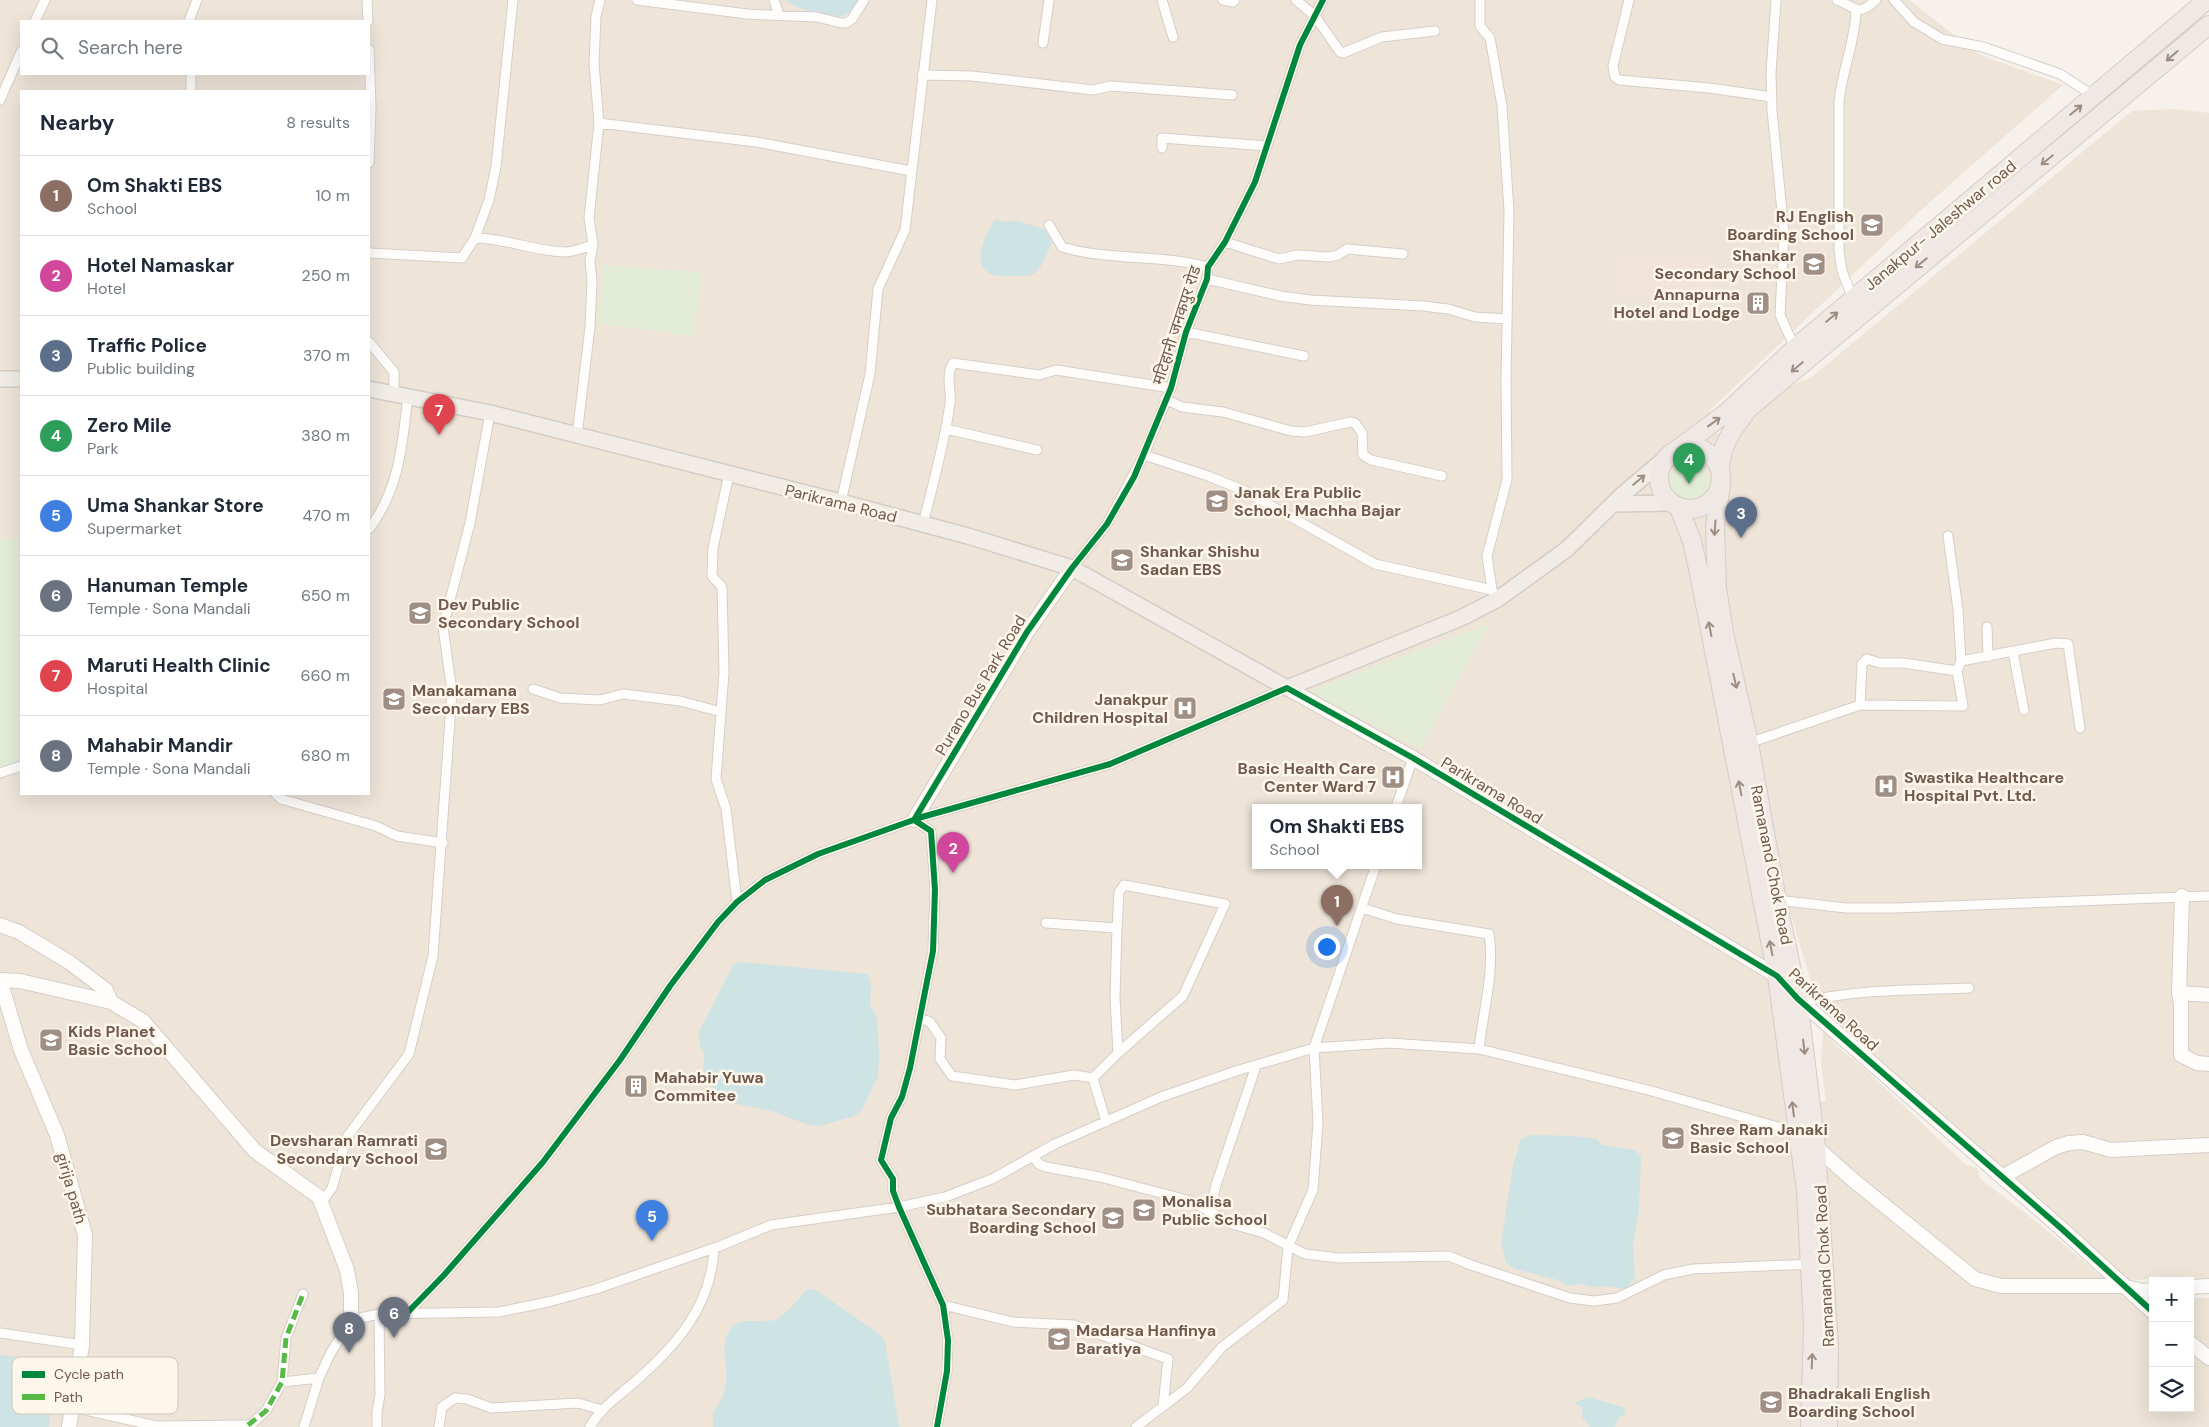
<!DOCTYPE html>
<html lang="en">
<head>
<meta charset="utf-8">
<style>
  :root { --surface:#fff; --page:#f2f2f3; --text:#1f2937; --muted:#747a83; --line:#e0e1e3; --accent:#a08f84 }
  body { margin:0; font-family:"DM Sans","Noto Sans Devanagari",sans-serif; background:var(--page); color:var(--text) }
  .controls { position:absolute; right:15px; bottom:15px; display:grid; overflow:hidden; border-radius:0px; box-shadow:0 5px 20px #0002 }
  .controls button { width:45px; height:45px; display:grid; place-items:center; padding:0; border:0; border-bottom:1px solid var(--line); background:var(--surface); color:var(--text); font:25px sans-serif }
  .you { position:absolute; left:1326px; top:946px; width:18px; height:18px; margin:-12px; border:4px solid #fff; border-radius:50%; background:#1a73e8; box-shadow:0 0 0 8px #1a73e833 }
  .badge { display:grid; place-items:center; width:32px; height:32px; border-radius:50%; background:var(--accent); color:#fff; font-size:16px; font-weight:700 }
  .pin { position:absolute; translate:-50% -41px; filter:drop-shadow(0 1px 2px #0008) }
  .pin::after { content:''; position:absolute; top:26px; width:18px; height:15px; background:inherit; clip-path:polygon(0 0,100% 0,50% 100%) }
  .popup { position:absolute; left:1252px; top:804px; width:170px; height:65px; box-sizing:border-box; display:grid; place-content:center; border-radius:0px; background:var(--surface); filter:drop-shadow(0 1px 4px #0005); font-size:16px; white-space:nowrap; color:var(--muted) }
  .popup b { font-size:19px; color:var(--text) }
  .popup::after { content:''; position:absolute; left:50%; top:100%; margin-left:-10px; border:10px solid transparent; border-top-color:var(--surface) }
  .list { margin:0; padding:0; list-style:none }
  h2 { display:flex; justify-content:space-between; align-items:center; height:65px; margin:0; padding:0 20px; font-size:21px }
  h2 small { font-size:16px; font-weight:400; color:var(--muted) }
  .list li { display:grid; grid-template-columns:32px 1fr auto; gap:15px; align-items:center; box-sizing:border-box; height:80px; padding:0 20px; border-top:1px solid var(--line) }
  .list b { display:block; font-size:19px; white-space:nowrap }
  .list p { margin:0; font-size:16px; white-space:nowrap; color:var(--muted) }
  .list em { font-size:16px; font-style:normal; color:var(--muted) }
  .icon { flex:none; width:28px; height:28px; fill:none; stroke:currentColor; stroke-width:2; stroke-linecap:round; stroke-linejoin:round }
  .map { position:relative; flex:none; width:2209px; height:1427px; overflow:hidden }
  .search { position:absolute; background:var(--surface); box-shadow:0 5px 20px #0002; left:20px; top:20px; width:350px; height:55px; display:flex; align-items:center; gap:12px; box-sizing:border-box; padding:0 18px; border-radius:0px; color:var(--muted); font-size:19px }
  .panel { position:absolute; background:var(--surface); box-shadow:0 5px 20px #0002; left:20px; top:90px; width:350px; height:705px; border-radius:0px }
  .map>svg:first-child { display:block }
  .residential { fill:#eee4d8; fill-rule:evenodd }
  .commercial { fill:#f3e4db }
  .green { fill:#e3ecd6 }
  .water { fill:#cde3e4 }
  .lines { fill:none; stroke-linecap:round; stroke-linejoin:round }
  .street-casing { stroke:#d5cec9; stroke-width:11 }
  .secondary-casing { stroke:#d5cec6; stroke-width:16 }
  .primary-casing { stroke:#d4ccc7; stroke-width:18 }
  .highway-casing { stroke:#d4ccc7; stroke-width:20 }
  .street { stroke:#fefdfc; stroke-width:9 }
  .secondary { stroke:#fefdfc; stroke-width:14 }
  .primary { stroke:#f1ede6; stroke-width:15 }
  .highway { stroke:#f0e8e4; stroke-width:18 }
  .quiet { stroke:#58b947; stroke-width:5; stroke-dasharray:10 5; stroke-linecap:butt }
  .cycleway-casing { stroke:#fdf6eb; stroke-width:9 }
  .cycleway { stroke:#00873e; stroke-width:6 }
  .oneway { stroke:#9d8c82 }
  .oneway2 { stroke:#9e8d83 }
  .labels { text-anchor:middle; stroke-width:5; stroke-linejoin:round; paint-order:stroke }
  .poi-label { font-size:16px; font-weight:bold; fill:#715a4d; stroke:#fdf6eb; text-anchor:start }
  .street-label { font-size:16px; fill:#715a4d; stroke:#fdf6eb }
  .key { fill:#fdf6eb; stroke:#d3c7bc; stroke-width:1 }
  .key-label { font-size:14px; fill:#715a4d }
</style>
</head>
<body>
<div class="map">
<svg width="2209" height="1427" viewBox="0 0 2209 1427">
  <rect width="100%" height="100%" fill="#f6f1ea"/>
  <!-- residential -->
  <path class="residential" d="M0 0H1909L1980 55 2063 85 1920 211 1710 410 1725 454 1721 577 1811 1103 1826 1101 1821 1065 1823 1030 1839 1048 1867 1071 1966 1165 1977 1168 1980 1179 2028 1215 2153 1319V1408H2190V1349L2209 1364V1427H0ZM21 21H369V74H21ZM21 91H369V794H21ZM1256 807H1418V865H1256Z
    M2174 109 2209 113V1278L2123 1280 1820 1011 1790 912 1722 570 1731 434 1751 405 1813 376 2132 111Z
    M2190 1298H2209V1350L2190 1334Z"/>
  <!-- commercial -->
  <path class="commercial" d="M1618 254 1716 262 1717 300 1620 293Z"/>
  <!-- green -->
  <path class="green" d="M602 265 702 272 694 336 599 324Z
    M1668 484a21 21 0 1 1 42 0a21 21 0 1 1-42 0Z
    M21 537V763L0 770V540Z
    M1489 624 1420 749 1308 691Z"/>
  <!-- water -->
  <path class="water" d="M786 0H861C840 30 820 14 792 5Z
    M995 220 1008 222 1013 220 1048 230 1053 241C1048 250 1044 265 1036 272 1030 277 1022 276 1014 276 1007 276 998 277 991 274 970 266 986 231 995 220Z
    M740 962 868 974 871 985 870 1004 877 1019 879 1055 878 1076 862 1110 855 1116 819 1126 809 1125 771 1111 722 1101 703 1074 704 1054 700 1046 699 1032 733 965Z
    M1530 1135 1573 1136 1597 1139 1602 1145 1635 1150 1641 1156 1639 1209 1633 1245 1635 1277 1626 1289 1606 1286 1592 1287 1580 1284 1567 1286 1558 1280 1515 1269 1506 1263 1501 1243 1513 1166 1520 1140Z
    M814 1289 878 1333 885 1341 899 1427H713V1412C740 1380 715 1355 729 1331 740 1313 765 1327 779 1318 789 1311 798 1299 806 1290Z
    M0 1355 54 1361 49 1427H0Z
    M1589 1397 1625 1408 1624 1416H1620L1615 1427H1590L1582 1417V1407L1574 1403Z"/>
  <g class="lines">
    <!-- street casing -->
    <g class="street-casing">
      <path id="street" d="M367 0 368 21
        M637 0 747 14 817 17 841 23H846L852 19 864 0
        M774 0 779 15
        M1162 0 1173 37
        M1223 0 1233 2 1235 0
        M1296 0 1315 16 1340 52 1343 53 1382 37 1435 31
        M1480 0V26L1490 38 1502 106 1509 211 1506 380 1507 480 1487 556 1492 590 1498 599
        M1629 0 1613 66 1615 77 1619 80 1709 88 1772 97
        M1776 0 1771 73 1772 110 1784 232 1780 315 1795 348
        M1837 0C1857 7 1856 18 1876 0
        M1894 0 1914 22 1942 39 1983 47 2060 74 2094 96
        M35 21 45 0
        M189 21 197 0
        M1043 43 1049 0
        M369 49 371 107 369 163
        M922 75 972 76 1093 90 1111 86 1232 95
        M191 91V74
        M0 100 21 52
        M599 123 756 142 911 171
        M1162 148V138L1267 146
        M1049 225 1062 247C1108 261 1160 254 1208 267
        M475 238 489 200 496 167 513 0
        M1225 242 1279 259 1297 255 1329 257 1338 255 1347 249 1403 254
        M369 253 462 258 475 238C506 238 536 252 567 252 576 251 585 247 593 245
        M1207 279 1280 296 1310 300 1423 306 1448 309 1475 317 1507 319
        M1853 299 1842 271 1839 251V102C1842 70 1855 43 1856 11
        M1186 332 1304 356
        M369 342 394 372V393
        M1165 399 1182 407 1223 412 1291 431 1305 432 1350 422 1355 423 1362 433 1363 455 1371 460 1442 476
        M946 429 1037 450
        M577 435 590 327 592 281 590 261 593 245 589 218 599 123 594 64 596 16 600 0
        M1144 455 1208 476 1245 491 1375 564 1492 590
        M841 502 870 374 878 289 905 230 932 0
        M923 524C933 484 944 445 950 404 952 392 945 376 953 363L1039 375 1056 370 1069 372 1171 388
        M369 529C400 488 402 445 408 396
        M1072 568 1107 524 1144 455 1171 388 1186 332 1207 279 1208 267 1225 242 1255 182 1300 45 1323 0
        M1987 627 1988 657
        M2013 652 2024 710
        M1961 661 2056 643 2068 644 2080 728
        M533 689 560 698 600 700 623 694 680 701 721 712 724 673 722 587 712 576 713 548 729 474
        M1860 705 1862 664 1867 659 1880 663H1903L1957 671
        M721 712 716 779 726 809 737 902
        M1749 743 1860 705 1963 706 1957 671 1961 661 1958 610 1948 536
        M0 773 21 766
        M276 794 281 799 376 826 397 836 443 843
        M1396 807 1413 758
        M914 820 931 831 935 890 933 951 910 1068 902 1097 891 1118 881 1160 893 1179V1191L899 1207 943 1305 948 1340 947 1371 937 1427
        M1777 900 1846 908H1896L2209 896
        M1362 908 1397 919 1489 934C1495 970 1483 1012 1479 1049
        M1046 923 1117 928 1115 998 1118 1053 1093 1078 1106 1122
        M1117 928 1119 892 1124 885 1225 904 1183 996 1118 1053
        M1803 1002C1857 989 1914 990 1969 988
        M920 1018 930 1022 941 1038 940 1059 952 1076 1015 1085 1074 1075 1093 1078
        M1033 1156 1039 1164 1046 1167 1100 1177 1191 1201 1232 1224 1264 1233 1305 1254 1339 1258 1449 1256 1471 1265 1570 1298 1594 1301 1617 1298 1664 1275 1693 1269 1812 1264
        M322 1202 332 1188 347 1137 409 1054 433 956 452 692 443 627 470 523 490 413
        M1210 1210 1216 1185 1256 1066
        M943 1305 1013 1322 1074 1325 1168 1359 1163 1406
        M406 1314 444 1275 543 1162 620 1060 670 986 718 922 737 902 765 880 818 854 922 817 1110 764 1287 688
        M0 1333 82 1345
        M282 1382 319 1378
        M72 1407 156 1426 248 1425
        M248 1427 266 1411 282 1382 286 1338 303 1294
        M304 1427 319 1378 330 1354 351 1320 379 1314 499 1312 548 1302 596 1289 720 1246 771 1225 899 1207 945 1197 992 1179 1055 1144 1161 1097 1236 1071 1314 1048 1389 1043 1479 1049 1648 1090 1799 1133
        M377 1427V1412L380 1395 379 1314
        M439 1427 442 1407 455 1398 467 1399 491 1408 578 1403 602 1410
        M590 1427C599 1410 616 1398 630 1386 674 1348 711 1309 714 1249
        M1136 1427 1187 1388 1222 1347 1283 1300 1288 1247 1313 1190 1318 1123 1314 1048 1376 865"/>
    </g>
    <!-- secondary casing -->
    <g class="secondary-casing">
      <path id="secondary" d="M1287 688 1413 758 1777 976 1798 999 2062 1229 2153 1312
        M914 820 1027 632 1072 568
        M2182 896 2179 993 2181 1004V1055L2197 1063 2209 1064
        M0 925 19 932 69 962 106 990 111 1002
        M0 980 20 981 111 1002 143 1021 255 1151 319 1197 347 1270 351 1293V1320
        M0 980 21 1050 57 1135 85 1235 82 1345 69 1427
        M2179 993 2209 995
        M1816 1147 1853 1180 1975 1279 2001 1286H2122L2143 1291 2153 1290
        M2002 1177 2056 1147 2069 1143 2083 1142 2111 1150 2209 1145
        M2190 1287 2209 1286
        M2190 1343 2209 1358"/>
    </g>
    <!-- primary casing -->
    <g class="primary-casing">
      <path id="primary" d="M0 379H21
        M369 389 490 413 841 502 968 536 1072 568 1287 688 1461 618 1498 599 1567 549 1622 495 1667 457
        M1613 504 1670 503"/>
    </g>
    <!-- highway casing -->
    <g class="highway-casing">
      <path id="highway" d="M1659 478a31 31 0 1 1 62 0a31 31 0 1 1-62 0Z
        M1675 451 1726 413 1795 348 2207 0
        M1720 470C1721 444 1733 429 1748 409L2209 25
        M1721 485 1715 526 1717 588 1724 633 1749 743 1777 900 1798 999 1816 1147 1829 1346 1828 1427
        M1679 508 1692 541 1699 573 1777 976 1806 1191 1813 1326 1810 1427"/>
    </g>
    <!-- street -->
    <use href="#street" class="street"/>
    <!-- secondary -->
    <use href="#secondary" class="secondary"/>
    <!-- primary -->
    <use href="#primary" class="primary"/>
    <!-- highway -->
    <use href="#highway" class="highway"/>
    <!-- quiet -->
    <path class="quiet" d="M248 1425 266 1411 282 1382 286 1338 303 1294"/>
    <!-- cycleway casing -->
    <g class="cycleway-casing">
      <path id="cycleway" d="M406 1314 444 1275 543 1162 620 1060 670 986 718 922 737 902 765 880 818 854 922 817 1110 764 1287 688 1413 758 1777 976 1798 999 2062 1229 2153 1312
        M937 1427 947 1371 948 1340 943 1305 899 1207 893 1191V1179L881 1160 891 1118 902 1097 910 1068 933 951 935 890 931 831 914 820 1027 632 1072 568 1107 524 1134 477 1171 388 1186 332 1207 279 1208 267 1225 242 1255 182 1300 45 1323 0"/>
    </g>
    <!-- cycleway -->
    <use href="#cycleway" class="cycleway"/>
  </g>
  <!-- one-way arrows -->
  <defs><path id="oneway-shaft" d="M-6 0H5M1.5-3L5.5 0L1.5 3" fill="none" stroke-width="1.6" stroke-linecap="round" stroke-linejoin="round" transform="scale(1.25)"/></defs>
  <g class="oneway">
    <use href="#oneway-shaft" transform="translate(2172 56) rotate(139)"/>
    <use href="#oneway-shaft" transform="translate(2076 110) rotate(-40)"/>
    <use href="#oneway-shaft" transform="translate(2047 160) rotate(141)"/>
    <use href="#oneway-shaft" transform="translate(1921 263) rotate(141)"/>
    <use href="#oneway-shaft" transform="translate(1832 317) rotate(-40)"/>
    <use href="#oneway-shaft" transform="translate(1797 367) rotate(140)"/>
    <use href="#oneway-shaft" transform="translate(1714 422) rotate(-36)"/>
    <use href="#oneway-shaft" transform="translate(1715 528) rotate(94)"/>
    <use href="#oneway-shaft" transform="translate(1710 629) rotate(-101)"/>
    <use href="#oneway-shaft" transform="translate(1735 681) rotate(77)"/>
    <use href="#oneway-shaft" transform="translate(1740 788) rotate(-101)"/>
    <use href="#oneway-shaft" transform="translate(1771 948) rotate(-101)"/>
    <use href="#oneway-shaft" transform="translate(1804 1047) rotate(83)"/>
    <use href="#oneway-shaft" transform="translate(1793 1109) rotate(-97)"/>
    <use href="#oneway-shaft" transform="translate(1812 1361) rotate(-88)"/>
  </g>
  <use class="oneway2" href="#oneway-shaft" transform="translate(1639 480) rotate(-40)"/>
  <!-- icons -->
  <defs>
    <g id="school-square" transform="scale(1.25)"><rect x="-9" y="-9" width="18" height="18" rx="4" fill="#a08f84" stroke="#fdf6eb"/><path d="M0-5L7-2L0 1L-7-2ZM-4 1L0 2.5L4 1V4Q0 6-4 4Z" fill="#fff"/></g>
    <g id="building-square" transform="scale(1.25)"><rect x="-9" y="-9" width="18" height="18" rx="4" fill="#a08f84" stroke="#fdf6eb"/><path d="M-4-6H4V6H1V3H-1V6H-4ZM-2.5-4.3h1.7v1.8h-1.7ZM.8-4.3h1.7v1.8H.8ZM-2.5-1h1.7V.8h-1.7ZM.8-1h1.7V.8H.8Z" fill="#fff"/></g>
    <g id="hospital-square" transform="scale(1.25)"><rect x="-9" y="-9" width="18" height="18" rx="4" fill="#a08f84" stroke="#fdf6eb"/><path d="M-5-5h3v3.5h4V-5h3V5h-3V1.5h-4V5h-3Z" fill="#fff"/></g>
  </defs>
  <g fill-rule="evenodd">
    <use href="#school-square" x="1872" y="225"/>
    <use href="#school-square" x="1814" y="264"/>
    <use href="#building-square" x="1758" y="303"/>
    <use href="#school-square" x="1217" y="501"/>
    <use href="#school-square" x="1122" y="560"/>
    <use href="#school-square" x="420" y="613"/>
    <use href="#school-square" x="394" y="699"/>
    <use href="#hospital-square" x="1185" y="708"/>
    <use href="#hospital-square" x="1393" y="777"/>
    <use href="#hospital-square" x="1886" y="786"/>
    <use href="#school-square" x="51" y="1040"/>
    <use href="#building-square" x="636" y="1086"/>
    <use href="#school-square" x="1673" y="1138"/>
    <use href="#school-square" x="436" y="1149"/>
    <use href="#school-square" x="1144" y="1210"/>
    <use href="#school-square" x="1113" y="1218"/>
    <use href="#school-square" x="1059" y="1339"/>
    <use href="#school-square" x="1771" y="1402"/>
  </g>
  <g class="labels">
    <!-- poi labels -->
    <g class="poi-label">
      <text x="1854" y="222" text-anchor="end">RJ English<tspan x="1854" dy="18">Boarding School</tspan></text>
      <text x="1796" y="261" text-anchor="end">Shankar<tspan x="1796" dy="18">Secondary School</tspan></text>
      <text x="1740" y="300" text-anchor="end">Annapurna<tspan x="1740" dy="18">Hotel and Lodge</tspan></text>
      <text x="1234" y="498">Janak Era Public<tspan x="1234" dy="18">School, Machha Bajar</tspan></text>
      <text x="1140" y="557">Shankar Shishu<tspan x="1140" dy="18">Sadan EBS</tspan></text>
      <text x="438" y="610">Dev Public<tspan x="438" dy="18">Secondary School</tspan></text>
      <text x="412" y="696">Manakamana<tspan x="412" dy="18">Secondary EBS</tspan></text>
      <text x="1168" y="705" text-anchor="end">Janakpur<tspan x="1168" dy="18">Children Hospital</tspan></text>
      <text x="1376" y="774" text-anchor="end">Basic Health Care<tspan x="1376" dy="18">Center Ward 7</tspan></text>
      <text x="1904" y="783">Swastika Healthcare<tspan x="1904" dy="18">Hospital Pvt. Ltd.</tspan></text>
      <text x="68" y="1037">Kids Planet<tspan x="68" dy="18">Basic School</tspan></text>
      <text x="654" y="1083">Mahabir Yuwa<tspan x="654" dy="18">Commitee</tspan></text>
      <text x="1690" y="1135">Shree Ram Janaki<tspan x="1690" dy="18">Basic School</tspan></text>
      <text x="418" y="1146" text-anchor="end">Devsharan Ramrati<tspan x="418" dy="18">Secondary School</tspan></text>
      <text x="1162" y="1207">Monalisa<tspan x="1162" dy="18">Public School</tspan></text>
      <text x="1096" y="1215" text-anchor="end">Subhatara Secondary<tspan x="1096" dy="18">Boarding School</tspan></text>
      <text x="1076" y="1336">Madarsa Hanfinya<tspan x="1076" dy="18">Baratiya</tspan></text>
      <text x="1788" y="1399">Bhadrakali English<tspan x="1788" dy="18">Boarding School</tspan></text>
    </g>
    <!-- street labels -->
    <g class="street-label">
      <text transform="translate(1940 225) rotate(-40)" y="6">Janakpur- Jaleshwar road</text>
      <text transform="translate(1176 325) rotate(-72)" y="6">मटिहानी जनकपुर रोड</text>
      <text transform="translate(841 503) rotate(14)" y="6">Parikrama Road</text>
      <text transform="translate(980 685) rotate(-59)" y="6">Purano Bus Park Road</text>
      <text transform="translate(1492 790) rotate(31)" y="6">Parikrama Road</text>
      <text transform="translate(1772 865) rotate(79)" y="6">Ramanand Chok Road</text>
      <text transform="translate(1834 1009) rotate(42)" y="6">Parikrama Road</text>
      <text transform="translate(72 1188) rotate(74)" y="6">girija path</text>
      <text transform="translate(1824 1266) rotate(-93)" y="6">Ramanand Chok Road</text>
    </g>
  </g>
  <!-- legend -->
  <rect x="12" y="1357" width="166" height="57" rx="8" class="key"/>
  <rect x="22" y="1371" width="23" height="7" fill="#00873e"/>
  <rect x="22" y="1394" width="23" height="6" fill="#58b947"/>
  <g class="key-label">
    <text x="54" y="1379">Cycle path</text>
    <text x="54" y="1402">Path</text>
  </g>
</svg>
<div class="controls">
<button>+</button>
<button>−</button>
<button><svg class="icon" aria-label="layers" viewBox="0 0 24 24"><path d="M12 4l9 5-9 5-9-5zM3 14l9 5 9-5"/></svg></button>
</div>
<div class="you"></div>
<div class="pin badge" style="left:1337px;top:926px;background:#8d6e63">1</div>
<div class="popup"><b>Om Shakti EBS</b>School</div>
<div class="pin badge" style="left:953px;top:873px;background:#d1479c">2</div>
<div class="pin badge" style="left:1741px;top:538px;background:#5c6f8a">3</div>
<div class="pin badge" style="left:1689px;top:484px;background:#2e9e5b">4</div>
<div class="pin badge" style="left:652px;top:1241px;background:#3f7fe0">5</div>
<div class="pin badge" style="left:394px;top:1338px;background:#6b7280">6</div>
<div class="pin badge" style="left:439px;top:435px;background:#e0444e">7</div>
<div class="pin badge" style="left:349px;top:1353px;background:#6b7280">8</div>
<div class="search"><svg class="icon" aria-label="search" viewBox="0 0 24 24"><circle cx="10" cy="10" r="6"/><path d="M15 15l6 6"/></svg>Search here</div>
<section class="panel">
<h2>Nearby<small>8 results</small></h2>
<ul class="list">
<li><span class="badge" style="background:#8d6e63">1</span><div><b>Om Shakti EBS</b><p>School</p></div><em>10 m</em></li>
<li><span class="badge" style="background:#d1479c">2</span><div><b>Hotel Namaskar</b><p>Hotel</p></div><em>250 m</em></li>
<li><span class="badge" style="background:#5c6f8a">3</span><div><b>Traffic Police</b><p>Public building</p></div><em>370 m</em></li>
<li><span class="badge" style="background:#2e9e5b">4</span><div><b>Zero Mile</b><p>Park</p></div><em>380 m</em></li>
<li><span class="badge" style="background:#3f7fe0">5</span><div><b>Uma Shankar Store</b><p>Supermarket</p></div><em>470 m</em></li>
<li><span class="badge" style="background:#6b7280">6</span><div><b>Hanuman Temple</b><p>Temple · Sona Mandali</p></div><em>650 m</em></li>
<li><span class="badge" style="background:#e0444e">7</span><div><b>Maruti Health Clinic</b><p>Hospital</p></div><em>660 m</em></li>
<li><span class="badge" style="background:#6b7280">8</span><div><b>Mahabir Mandir</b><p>Temple · Sona Mandali</p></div><em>680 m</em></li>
</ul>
</section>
</div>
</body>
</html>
